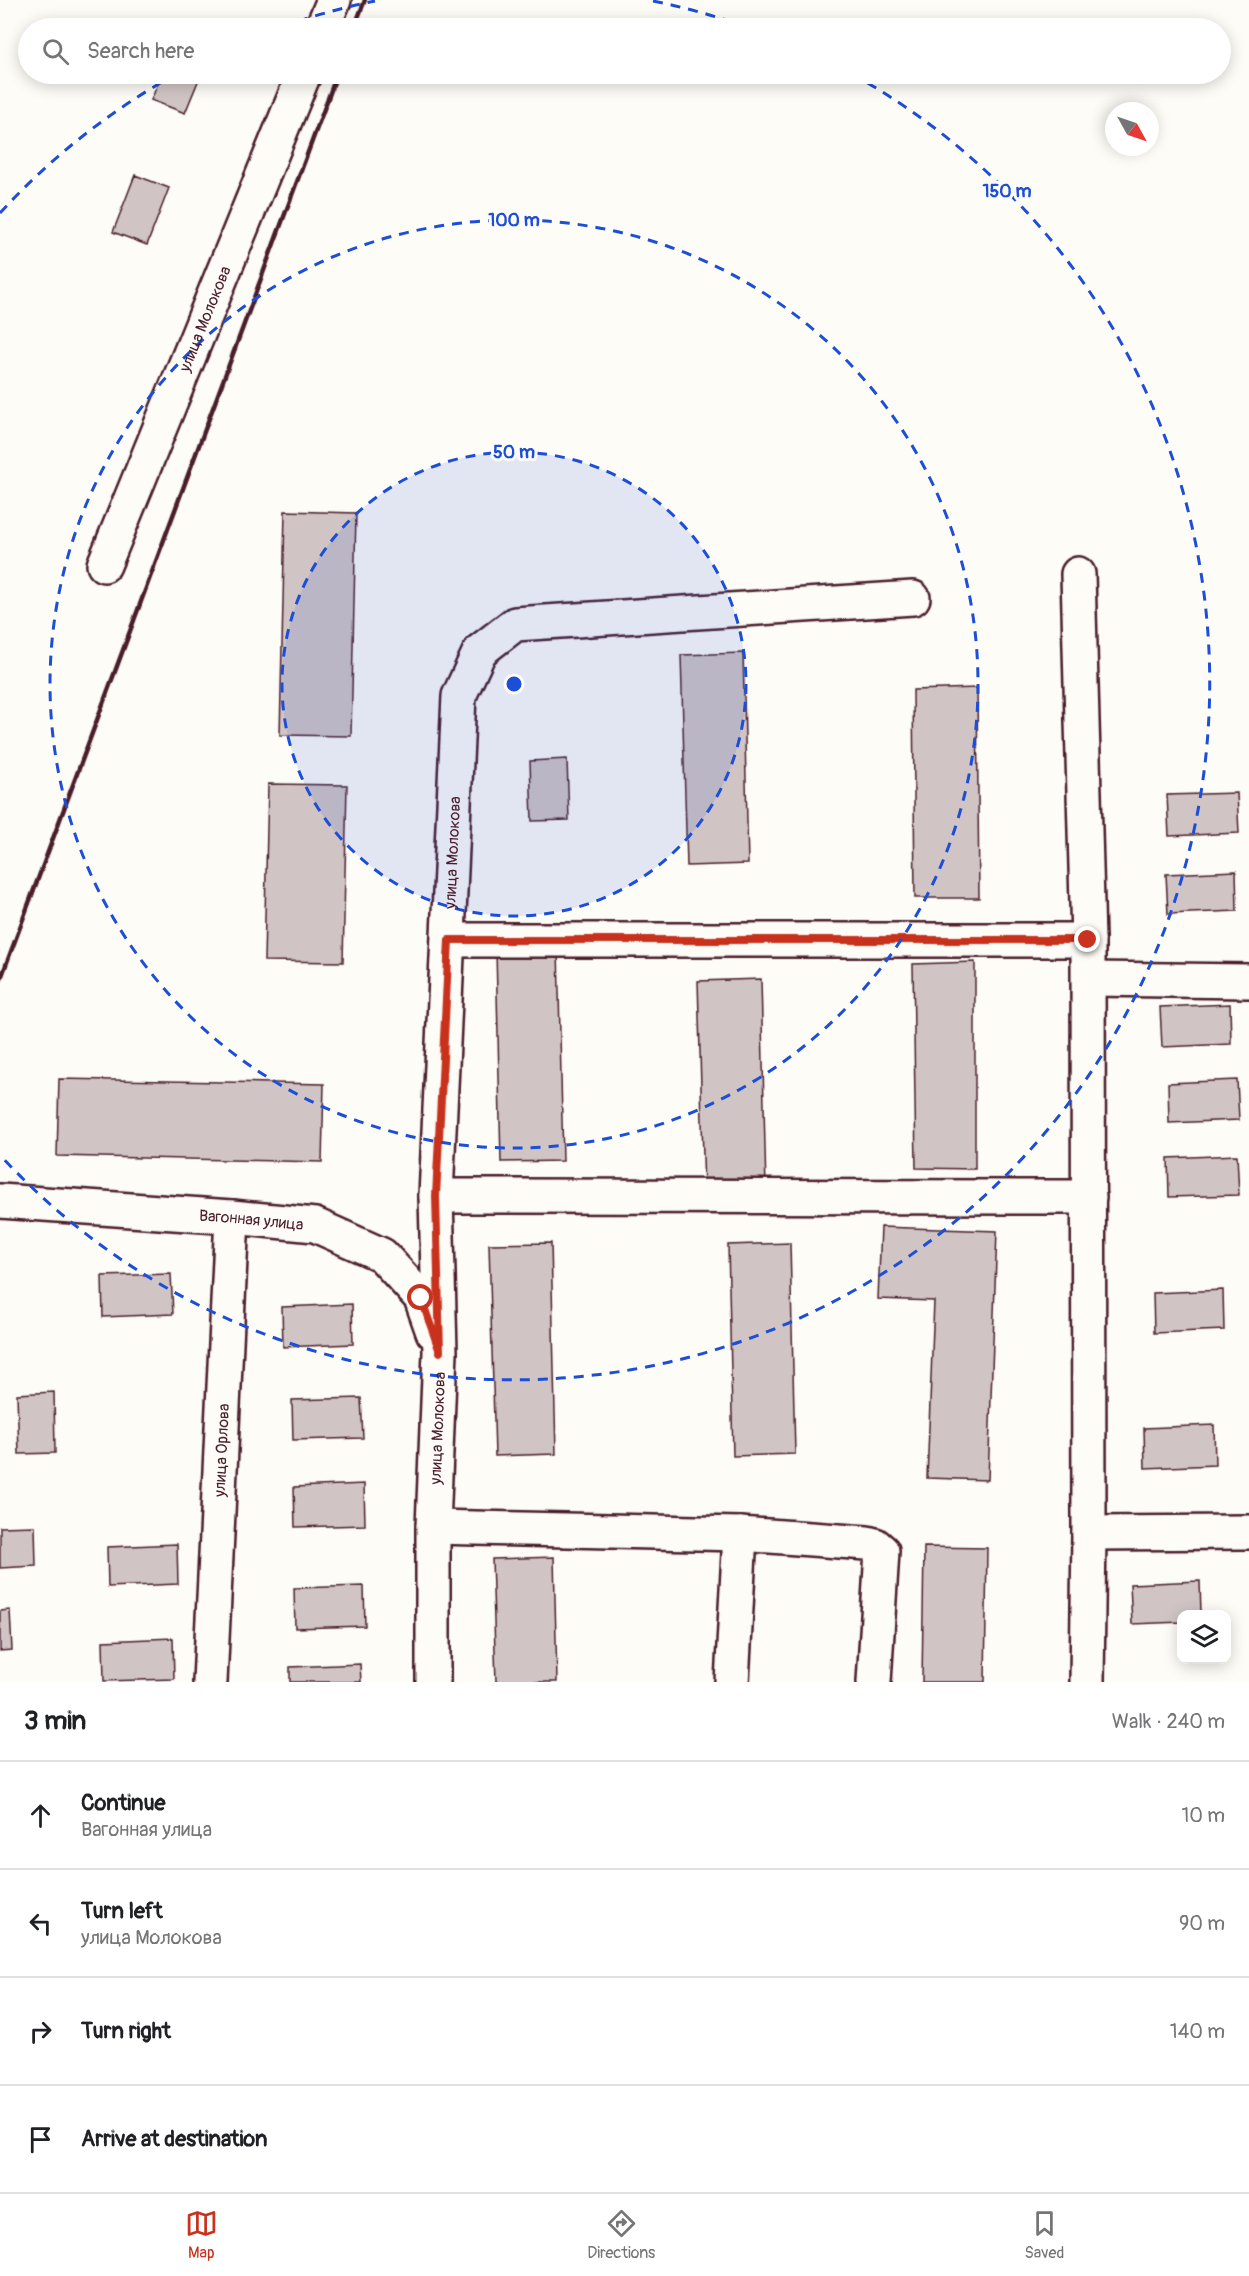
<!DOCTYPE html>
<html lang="en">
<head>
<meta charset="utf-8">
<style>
  :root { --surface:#fff; --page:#f6f6f6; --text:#202124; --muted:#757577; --line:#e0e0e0; --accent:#c8321e }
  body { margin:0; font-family:Pangolin,sans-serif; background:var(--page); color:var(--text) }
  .controls { position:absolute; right:18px; bottom:18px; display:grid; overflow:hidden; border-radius:12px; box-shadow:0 3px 15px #0003 }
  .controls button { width:54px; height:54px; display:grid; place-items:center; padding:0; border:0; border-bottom:2px solid var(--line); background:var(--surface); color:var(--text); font:30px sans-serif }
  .compass { position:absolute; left:1105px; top:102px; width:54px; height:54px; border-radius:50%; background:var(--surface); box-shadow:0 3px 15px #0003; rotate:130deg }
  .stop { position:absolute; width:18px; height:18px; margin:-14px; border:4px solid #c8321e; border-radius:50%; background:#fff }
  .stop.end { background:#c8321e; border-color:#fff; box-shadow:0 2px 6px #0008 }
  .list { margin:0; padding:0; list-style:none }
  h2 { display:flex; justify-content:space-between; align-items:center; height:78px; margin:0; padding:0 24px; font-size:26px }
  h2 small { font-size:20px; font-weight:400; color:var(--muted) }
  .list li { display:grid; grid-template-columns:39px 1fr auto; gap:18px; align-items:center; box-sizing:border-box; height:108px; padding:0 24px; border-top:2px solid var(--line) }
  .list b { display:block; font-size:22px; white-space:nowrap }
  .list p { margin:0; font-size:20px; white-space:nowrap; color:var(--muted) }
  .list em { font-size:20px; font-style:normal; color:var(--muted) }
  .icon { flex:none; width:33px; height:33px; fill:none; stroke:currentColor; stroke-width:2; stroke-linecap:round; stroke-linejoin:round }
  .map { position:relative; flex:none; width:1249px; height:1682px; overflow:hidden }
  .search { position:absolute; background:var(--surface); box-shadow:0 3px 15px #0003; left:18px; right:18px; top:18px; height:66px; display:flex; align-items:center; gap:15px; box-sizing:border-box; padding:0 21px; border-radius:33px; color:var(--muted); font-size:22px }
  .sheet { height:510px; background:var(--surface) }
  nav { display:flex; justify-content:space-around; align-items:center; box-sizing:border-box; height:84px; border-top:2px solid var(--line); background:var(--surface); font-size:16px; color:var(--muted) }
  nav a { display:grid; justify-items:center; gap:3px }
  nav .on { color:var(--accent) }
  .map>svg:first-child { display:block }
  .building { fill:#d0c5c4; stroke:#4a1f2b; stroke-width:1.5 }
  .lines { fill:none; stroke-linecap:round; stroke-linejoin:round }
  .minor-casing { stroke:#4a1f2b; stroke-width:38 }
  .minor { stroke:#fdfcf7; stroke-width:33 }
  .rail { stroke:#4a1f2b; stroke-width:4.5 }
  .route { stroke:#c8321e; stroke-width:8 }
  .ring { fill:none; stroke:#1d4ed8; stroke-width:3; stroke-dasharray:10 8 }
  .labels { text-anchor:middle; stroke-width:6; stroke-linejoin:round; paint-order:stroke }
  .street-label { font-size:16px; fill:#4a1f2b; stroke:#fdfcf7 }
  .centre { fill:#1d4ed8; stroke:#fdfcf7; stroke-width:3 }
  .ring-label { font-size:18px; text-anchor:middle; font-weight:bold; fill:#1d4ed8; stroke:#fdfcf7; stroke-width:6; stroke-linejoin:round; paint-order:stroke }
</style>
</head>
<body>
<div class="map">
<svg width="1249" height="1682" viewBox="0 0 1249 1682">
  <rect width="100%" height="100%" fill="#fdfcf7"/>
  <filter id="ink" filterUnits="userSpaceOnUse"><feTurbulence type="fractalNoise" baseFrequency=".0167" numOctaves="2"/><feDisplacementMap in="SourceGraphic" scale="12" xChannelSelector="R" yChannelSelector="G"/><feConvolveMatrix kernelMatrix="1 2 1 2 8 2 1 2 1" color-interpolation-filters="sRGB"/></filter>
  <g filter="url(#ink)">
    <!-- building -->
    <path class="building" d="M162 74H201L185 113 151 100Z
      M135 175 169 188 147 245 113 232Z
      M285 511 356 513 351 736 280 735Z
      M743 653 748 864 687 866 681 655Z
      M977 688 979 898H915L913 690Z
      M567 759 569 820 532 821 530 761Z
      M268 784 347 785 343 962 264 961Z
      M1237 793 1239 833 1169 836 1167 795Z
      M1236 871 1237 911 1168 914 1166 874Z
      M558 949 563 1161 501 1162 496 951Z
      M975 962V1169L916 1168 913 964Z
      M761 979 766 1190 704 1192 698 981Z
      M1230 1004 1231 1044 1162 1047 1160 1007Z
      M59 1079 324 1084 322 1162 57 1156Z
      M1237 1080 1239 1120 1169 1123 1168 1083Z
      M1237 1155 1239 1195 1169 1197 1168 1158Z
      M881 1227 997 1231 988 1480 927 1478 934 1301 878 1299Z
      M551 1243 556 1454 495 1456 489 1244Z
      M790 1243 795 1454 733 1456 728 1245Z
      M171 1274 173 1314 103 1317 102 1276Z
      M1223 1290 1224 1330 1154 1333 1153 1293Z
      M352 1304 353 1344 283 1347 282 1307Z
      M54 1392 55 1453 19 1454 17 1394Z
      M361 1398 363 1438 293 1440 292 1400Z
      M1214 1425 1215 1465 1145 1468 1144 1428Z
      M364 1484 365 1525 295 1527 294 1487Z
      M35 1526 36 1566 0 1568V1527Z
      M177 1544 178 1584 108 1587 107 1547Z
      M924 1547 987 1548 985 1682H922Z
      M554 1557 557 1682H496L492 1559Z
      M1200 1581 1201 1614H1182V1622L1132 1624 1130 1584Z
      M364 1586 365 1626 295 1628 294 1588Z
      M10 1610 12 1650 0 1651V1611Z
      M173 1638 174 1679 104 1681 103 1641Z
      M360 1664 361 1682H290V1667Z"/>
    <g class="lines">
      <!-- minor casing -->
      <g class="minor-casing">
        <g id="minor">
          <path d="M322 28 334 0"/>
          <path id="s1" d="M104 565 304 74"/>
          <path d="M1078 574 1088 940 1089 1533 1087 1682"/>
          <path d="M449 940H1088"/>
          <path d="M1089 979 1249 981"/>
          <path d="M436 1196 1089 1197"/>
          <path id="s2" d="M0 1201 232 1217 315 1225 382 1255 421 1298 433 1332"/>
          <path d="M433 1527 740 1534 867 1543 875 1545 882 1551 874 1682"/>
          <path d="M1089 1533 1249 1532"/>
          <path id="s3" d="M210 1682 232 1217"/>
          <path id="s4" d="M433 1682V1527L440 1352 436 1196 459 696 480 651 515 624 913 598"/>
          <path d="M732 1682 740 1534"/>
        </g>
      </g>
      <!-- minor -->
      <use href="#minor" class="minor"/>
      <!-- rail -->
      <path class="rail" d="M354 28 365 0
        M0 981 337 74"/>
    </g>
  </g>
  <g class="lines" filter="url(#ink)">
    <!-- route -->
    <path class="route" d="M421 1298 440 1352 436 1196 449 940H1088"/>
  </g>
  <!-- distance rings -->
  <circle cx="514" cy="684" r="232" fill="#1d4ed8" fill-opacity=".12"/>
  <g class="ring">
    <circle cx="514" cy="684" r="232"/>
    <circle cx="514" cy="684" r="464"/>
    <path d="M0 213A697 697 0 0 1 176 74M281 27A697 697 0 0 1 375 1M653 1A697 697 0 0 1 747 27M852 74A697 697 0 1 1 0 1155"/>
  </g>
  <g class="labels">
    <!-- street labels -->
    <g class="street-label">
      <text dy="6" stroke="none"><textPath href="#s1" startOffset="266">улица Молокова</textPath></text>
      <text dy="6" stroke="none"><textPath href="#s4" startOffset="830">улица Молокова</textPath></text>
      <text dy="6" stroke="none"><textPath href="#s2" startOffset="252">Вагонная улица</textPath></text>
      <text dy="6" stroke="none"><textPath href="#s4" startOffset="254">улица Молокова</textPath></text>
      <text dy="6" stroke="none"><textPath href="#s3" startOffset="232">улица Орлова</textPath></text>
    </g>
  </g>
  <circle cx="514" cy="684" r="9" class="centre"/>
  <g class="ring-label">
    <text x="1007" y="197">150 m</text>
    <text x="514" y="226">100 m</text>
    <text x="514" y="458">50 m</text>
  </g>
</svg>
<div class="controls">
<button><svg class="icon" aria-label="layers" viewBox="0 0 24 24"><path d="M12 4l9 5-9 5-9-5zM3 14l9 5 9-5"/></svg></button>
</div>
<svg class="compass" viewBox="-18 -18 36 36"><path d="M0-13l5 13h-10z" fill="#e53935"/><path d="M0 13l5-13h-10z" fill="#757577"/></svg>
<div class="stop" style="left:421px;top:1298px"></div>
<div class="stop end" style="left:1088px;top:940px"></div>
<div class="search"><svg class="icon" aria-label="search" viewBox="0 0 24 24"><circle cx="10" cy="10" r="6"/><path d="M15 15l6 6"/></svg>Search here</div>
</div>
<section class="sheet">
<h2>3 min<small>Walk · 240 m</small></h2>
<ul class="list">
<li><svg class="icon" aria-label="ahead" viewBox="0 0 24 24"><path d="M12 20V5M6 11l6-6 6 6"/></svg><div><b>Continue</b><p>Вагонная улица</p></div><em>10 m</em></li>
<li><svg class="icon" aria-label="left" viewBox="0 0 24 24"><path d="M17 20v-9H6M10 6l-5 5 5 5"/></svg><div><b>Turn left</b><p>улица Молокова</p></div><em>90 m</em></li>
<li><svg class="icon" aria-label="right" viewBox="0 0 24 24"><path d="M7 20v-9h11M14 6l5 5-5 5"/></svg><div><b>Turn right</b></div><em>140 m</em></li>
<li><svg class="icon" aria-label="arrive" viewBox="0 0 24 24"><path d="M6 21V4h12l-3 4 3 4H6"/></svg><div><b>Arrive at destination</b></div></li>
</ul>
</section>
<nav>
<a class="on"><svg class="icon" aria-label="map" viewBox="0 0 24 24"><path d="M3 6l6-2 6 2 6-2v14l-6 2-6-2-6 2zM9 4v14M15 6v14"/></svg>Map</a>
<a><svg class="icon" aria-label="directions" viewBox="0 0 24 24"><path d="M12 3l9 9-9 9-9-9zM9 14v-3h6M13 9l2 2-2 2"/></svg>Directions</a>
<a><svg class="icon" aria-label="saved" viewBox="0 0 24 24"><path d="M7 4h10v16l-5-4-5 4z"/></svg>Saved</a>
</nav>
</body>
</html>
